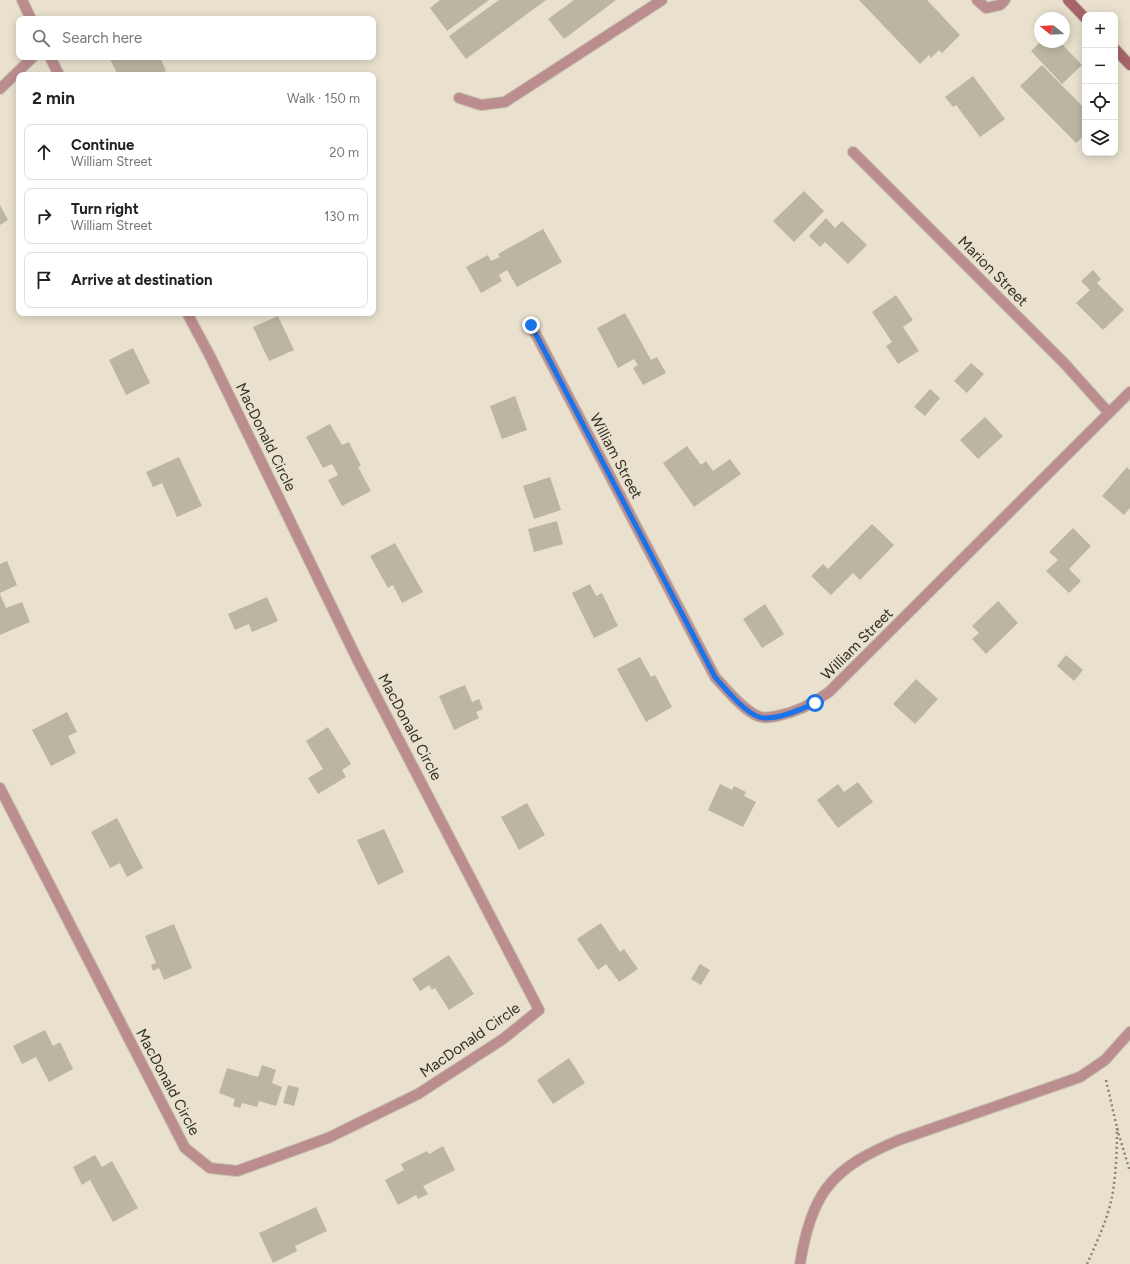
<!DOCTYPE html>
<html lang="en">
<head>
<meta charset="utf-8">
<style>
  :root { --surface:#fff; --page:#f2f2f2; --text:#222; --muted:#767676; --line:#e0e0e0 }
  body { margin:0; font-family:Figtree,sans-serif; background:var(--page); color:var(--text) }
  .controls { position:absolute; right:12px; top:12px; display:grid; overflow:hidden; border-radius:8px; box-shadow:0 2px 10px #0003 }
  .controls button { width:36px; height:36px; display:grid; place-items:center; padding:0; border:0; border-bottom:1px solid var(--line); background:var(--surface); color:var(--text); font:20px sans-serif }
  .compass { position:absolute; left:1034px; top:12px; width:36px; height:36px; border-radius:50%; background:var(--surface); box-shadow:0 2px 10px #0003; rotate:288deg }
  .stop { position:absolute; width:12px; height:12px; margin:-9px; border:3px solid #1a73e8; border-radius:50%; background:#fff }
  .stop.end { background:#1a73e8; border-color:#fff; box-shadow:0 1px 4px #0008 }
  .list { margin:0; padding:0; list-style:none }
  h2 { display:flex; justify-content:space-between; align-items:center; height:52px; margin:0; padding:0 16px; font-size:17px }
  h2 small { font-size:13px; font-weight:400; color:var(--muted) }
  .list li { display:grid; grid-template-columns:26px 1fr auto; gap:12px; align-items:center; box-sizing:border-box; height:56px; margin:0 8px 8px; padding:0 8px; border:1px solid var(--line); border-radius:8px }
  .list b { display:block; font-size:15px; white-space:nowrap }
  .list p { margin:0; font-size:13px; white-space:nowrap; color:var(--muted) }
  .list em { font-size:13px; font-style:normal; color:var(--muted) }
  .icon { flex:none; width:22px; height:22px; fill:none; stroke:currentColor; stroke-width:2; stroke-linecap:round; stroke-linejoin:round }
  .map { position:relative; flex:none; width:1130px; height:1264px; overflow:hidden }
  .search { position:absolute; background:var(--surface); box-shadow:0 2px 10px #0003; left:16px; top:16px; width:360px; height:44px; display:flex; align-items:center; gap:10px; box-sizing:border-box; padding:0 14px; border-radius:8px; color:var(--muted); font-size:15px }
  .panel { position:absolute; background:var(--surface); box-shadow:0 2px 10px #0003; left:16px; top:72px; width:360px; height:244px; border-radius:8px }
  .map>svg:first-child { display:block }
  .building { fill:#bcb5a2 }
  .lines { fill:none; stroke-linecap:round; stroke-linejoin:round }
  .service-casing { stroke:#c5bead; stroke-width:12 }
  .minor-casing { stroke:#c5bead; stroke-width:12 }
  .secondary-casing { stroke:#c5bead; stroke-width:12 }
  .path { stroke:#898477; stroke-width:2.5; stroke-dasharray:2 3; stroke-linecap:butt }
  .service { stroke:#bc8d8f; stroke-width:10 }
  .minor { stroke:#bc8d8f; stroke-width:10 }
  .secondary { stroke:#a66468; stroke-width:10 }
  .route { stroke:#1a73e8; stroke-width:5 }
  .labels { text-anchor:middle; stroke-width:4; stroke-linejoin:round; paint-order:stroke }
  .street-label { font-size:15px; fill:#333029; stroke:#e9e1ce }
</style>
</head>
<body>
<div class="map">
<svg width="1130" height="1264" viewBox="0 0 1130 1264">
  <rect width="100%" height="100%" fill="#e9e1ce"/>
  <!-- building -->
  <path class="building" d="M440 0H489L447 31 430 8Z
    M499 0H546L466 59 449 36Z
    M574 0H616L564 39 548 19Z
    M859 0H927L960 35 942 53 939 50 931 58 929 55 920 64Z
    M1040 42H1060L1082 65 1062 84 1031 51Z
    M109 57H160L166 71 158 75H118Z
    M1042 65 1085 109V135L1076 143 1020 86Z
    M973 76 1005 119 980 137 956 105 953 107 945 97Z
    M804 191 824 211 794 242 773 221Z
    M0 205 8 220 0 225Z
    M826 218 835 228 842 221 867 245 848 264 825 242 820 247 809 236Z
    M543 229 562 262 517 287 507 270 499 275 502 281 481 293 466 267 488 255 491 261 500 257 498 254Z
    M1093 270 1101 279 1097 283 1124 310 1103 330 1076 303 1090 290 1081 281Z
    M896 295 913 320 903 327 919 351 898 364 886 346 892 342 872 312Z
    M625 313 651 360 657 357 666 373 643 385 633 368 638 365 634 359 618 368 597 328Z
    M278 316 294 350 269 361 253 327Z
    M133 348 150 383 126 395 109 360Z
    M971 363 984 374 967 393 954 381Z
    M930 389 940 398 925 416 914 407Z
    M515 396 527 430 502 439 490 406Z
    M985 417 1003 436 978 459 960 440Z
    M330 424 342 445 349 442 361 466 358 467 371 491 342 506 328 480 338 475 332 464 323 468 306 437Z
    M687 446 701 465 706 461 713 471 730 459 741 474 694 507 663 463Z
    M179 457 202 506 177 517 162 483 153 487 146 472Z
    M1127 467 1130 470V508L1124 515 1102 496Z
    M550 477 561 510 534 519 523 486Z
    M557 521 563 544 534 552 528 529Z
    M872 524 894 545 860 580 853 573 831 595 811 576 823 564 828 569Z
    M1073 528 1091 546 1069 569 1081 581 1069 593 1046 571 1058 560 1049 552Z
    M395 543 423 592 402 603 393 585 388 588 370 556Z
    M7 561 17 585 0 593V564Z
    M590 584 596 596 602 593 618 626 594 638 572 593Z
    M0 594 6 608 22 602 30 622 0 635Z
    M267 597 278 621 252 632 249 624 235 630 228 614Z
    M998 601 1018 623 986 654 972 639 979 633 972 626Z
    M765 604 784 634 762 648 743 619Z
    M1066 655 1083 670 1074 681 1057 666Z
    M640 657 651 677 655 675 672 707 646 722 617 669Z
    M916 679 938 699 915 724 893 704Z
    M465 685 472 702 479 699 483 709 476 712 479 718 454 730 439 696Z
    M67 712 77 732 68 736 76 753 51 766 32 730Z
    M328 727 351 764 342 770 346 777 318 794 308 778 323 769 306 741Z
    M858 782 873 802 838 828 817 800 838 784 844 792Z
    M720 784 732 790 734 786 746 792 744 796 756 802 743 827 708 810Z
    M527 803 545 835 519 850 501 817Z
    M117 818 143 868 127 877 120 863 110 868 91 832Z
    M384 829 404 872 378 885 357 840Z
    M601 923 620 952 624 949 638 969 619 982 606 964 598 970 577 939Z
    M174 924 192 968 164 980 159 968 153 971 151 965 156 963 145 936Z
    M449 955 474 994 449 1010 435 988 432 990 429 985 420 991 412 979Z
    M700 964 710 970 701 985 691 979Z
    M45 1030 53 1046 60 1042 73 1069 49 1082 36 1057 22 1064 13 1046Z
    M569 1058 585 1083 553 1104 537 1080Z
    M262 1065 276 1070 272 1083 282 1087 276 1106 259 1101 257 1107 242 1103 240 1108 233 1106 235 1099 219 1093 227 1068 258 1077Z
    M288 1085 299 1088 294 1106 283 1103Z
    M443 1146 455 1170 423 1186 428 1194 418 1199 416 1195 398 1205 385 1180 404 1170 401 1164 427 1151 429 1154Z
    M95 1155 102 1167 112 1161 138 1208 113 1222 90 1180 82 1185 73 1167Z
    M316 1207 327 1231 295 1246 297 1251 273 1263 259 1233Z"/>
  <g class="lines">
    <!-- service casing -->
    <g class="service-casing">
      <path id="service" d="M977 0 986 8 1000 5 1005 0
        M459 98 481 105 505 102 662 0
        M800 1264C804 1239 811 1209 826 1189 843 1165 873 1151 899 1140L1080 1077 1105 1060 1130 1032"/>
    </g>
    <!-- minor casing -->
    <g class="minor-casing">
      <path id="minor" d="M22 0 31 19
        M50 57 59 75
        M0 89 33 57
        M853 152 1065 364 1109 413
        M531 325 715 677C726 689 744 711 758 716 764 719 771 717 777 716 797 712 813 704 829 692L1130 392
        M0 788 185 1148 210 1168 237 1171 328 1138 418 1094 503 1039 539 1010 358 661 210 356 187 313"/>
    </g>
    <!-- secondary casing -->
    <g class="secondary-casing">
      <path id="secondary" d="M1068 0 1085 18
        M1115 49 1130 65"/>
    </g>
    <!-- path -->
    <path class="path" d="M1106 1080 1117 1128 1130 1172
      M1087 1264C1096 1244 1108 1218 1112 1197 1116 1174 1117 1151 1117 1128"/>
    <!-- service -->
    <use href="#service" class="service"/>
    <!-- minor -->
    <use href="#minor" class="minor"/>
    <!-- secondary -->
    <use href="#secondary" class="secondary"/>
  </g>
  <g class="lines">
    <!-- route -->
    <path class="route" d="M531 325 715 677C725 688 744 712 759 717 774 722 802 709 815 703"/>
  </g>
  <g class="labels">
    <!-- street labels -->
    <g class="street-label">
      <text transform="translate(993 271) rotate(45)" y="5">Marion Street</text>
      <text transform="translate(266 437) rotate(64)" y="5">MacDonald Circle</text>
      <text transform="translate(616 456) rotate(62)" y="5">William Street</text>
      <text transform="translate(857 644) rotate(-45)" y="5">William Street</text>
      <text transform="translate(410 727) rotate(62)" y="5">MacDonald Circle</text>
      <text transform="translate(470 1040) rotate(-35)" y="5">MacDonald Circle</text>
      <text transform="translate(168 1082) rotate(62)" y="5">MacDonald Circle</text>
    </g>
  </g>
</svg>
<div class="controls">
<button>+</button>
<button>−</button>
<button><svg class="icon" aria-label="locate" viewBox="0 0 24 24"><circle cx="12" cy="12" r="6"/><path d="M12 2v4M12 18v4M2 12h4M18 12h4"/></svg></button>
<button><svg class="icon" aria-label="layers" viewBox="0 0 24 24"><path d="M12 4l9 5-9 5-9-5zM3 14l9 5 9-5"/></svg></button>
</div>
<svg class="compass" viewBox="-18 -18 36 36"><path d="M0-13l5 13h-10z" fill="#e53935"/><path d="M0 13l5-13h-10z" fill="#767676"/></svg>
<div class="stop" style="left:815px;top:703px"></div>
<div class="stop end" style="left:531px;top:325px"></div>
<div class="search"><svg class="icon" aria-label="search" viewBox="0 0 24 24"><circle cx="10" cy="10" r="6"/><path d="M15 15l6 6"/></svg>Search here</div>
<section class="panel">
<h2>2 min<small>Walk · 150 m</small></h2>
<ul class="list">
<li><svg class="icon" aria-label="ahead" viewBox="0 0 24 24"><path d="M12 20V5M6 11l6-6 6 6"/></svg><div><b>Continue</b><p>William Street</p></div><em>20 m</em></li>
<li><svg class="icon" aria-label="right" viewBox="0 0 24 24"><path d="M7 20v-9h11M14 6l5 5-5 5"/></svg><div><b>Turn right</b><p>William Street</p></div><em>130 m</em></li>
<li><svg class="icon" aria-label="arrive" viewBox="0 0 24 24"><path d="M6 21V4h12l-3 4 3 4H6"/></svg><div><b>Arrive at destination</b></div></li>
</ul>
</section>
</div>
</body>
</html>
